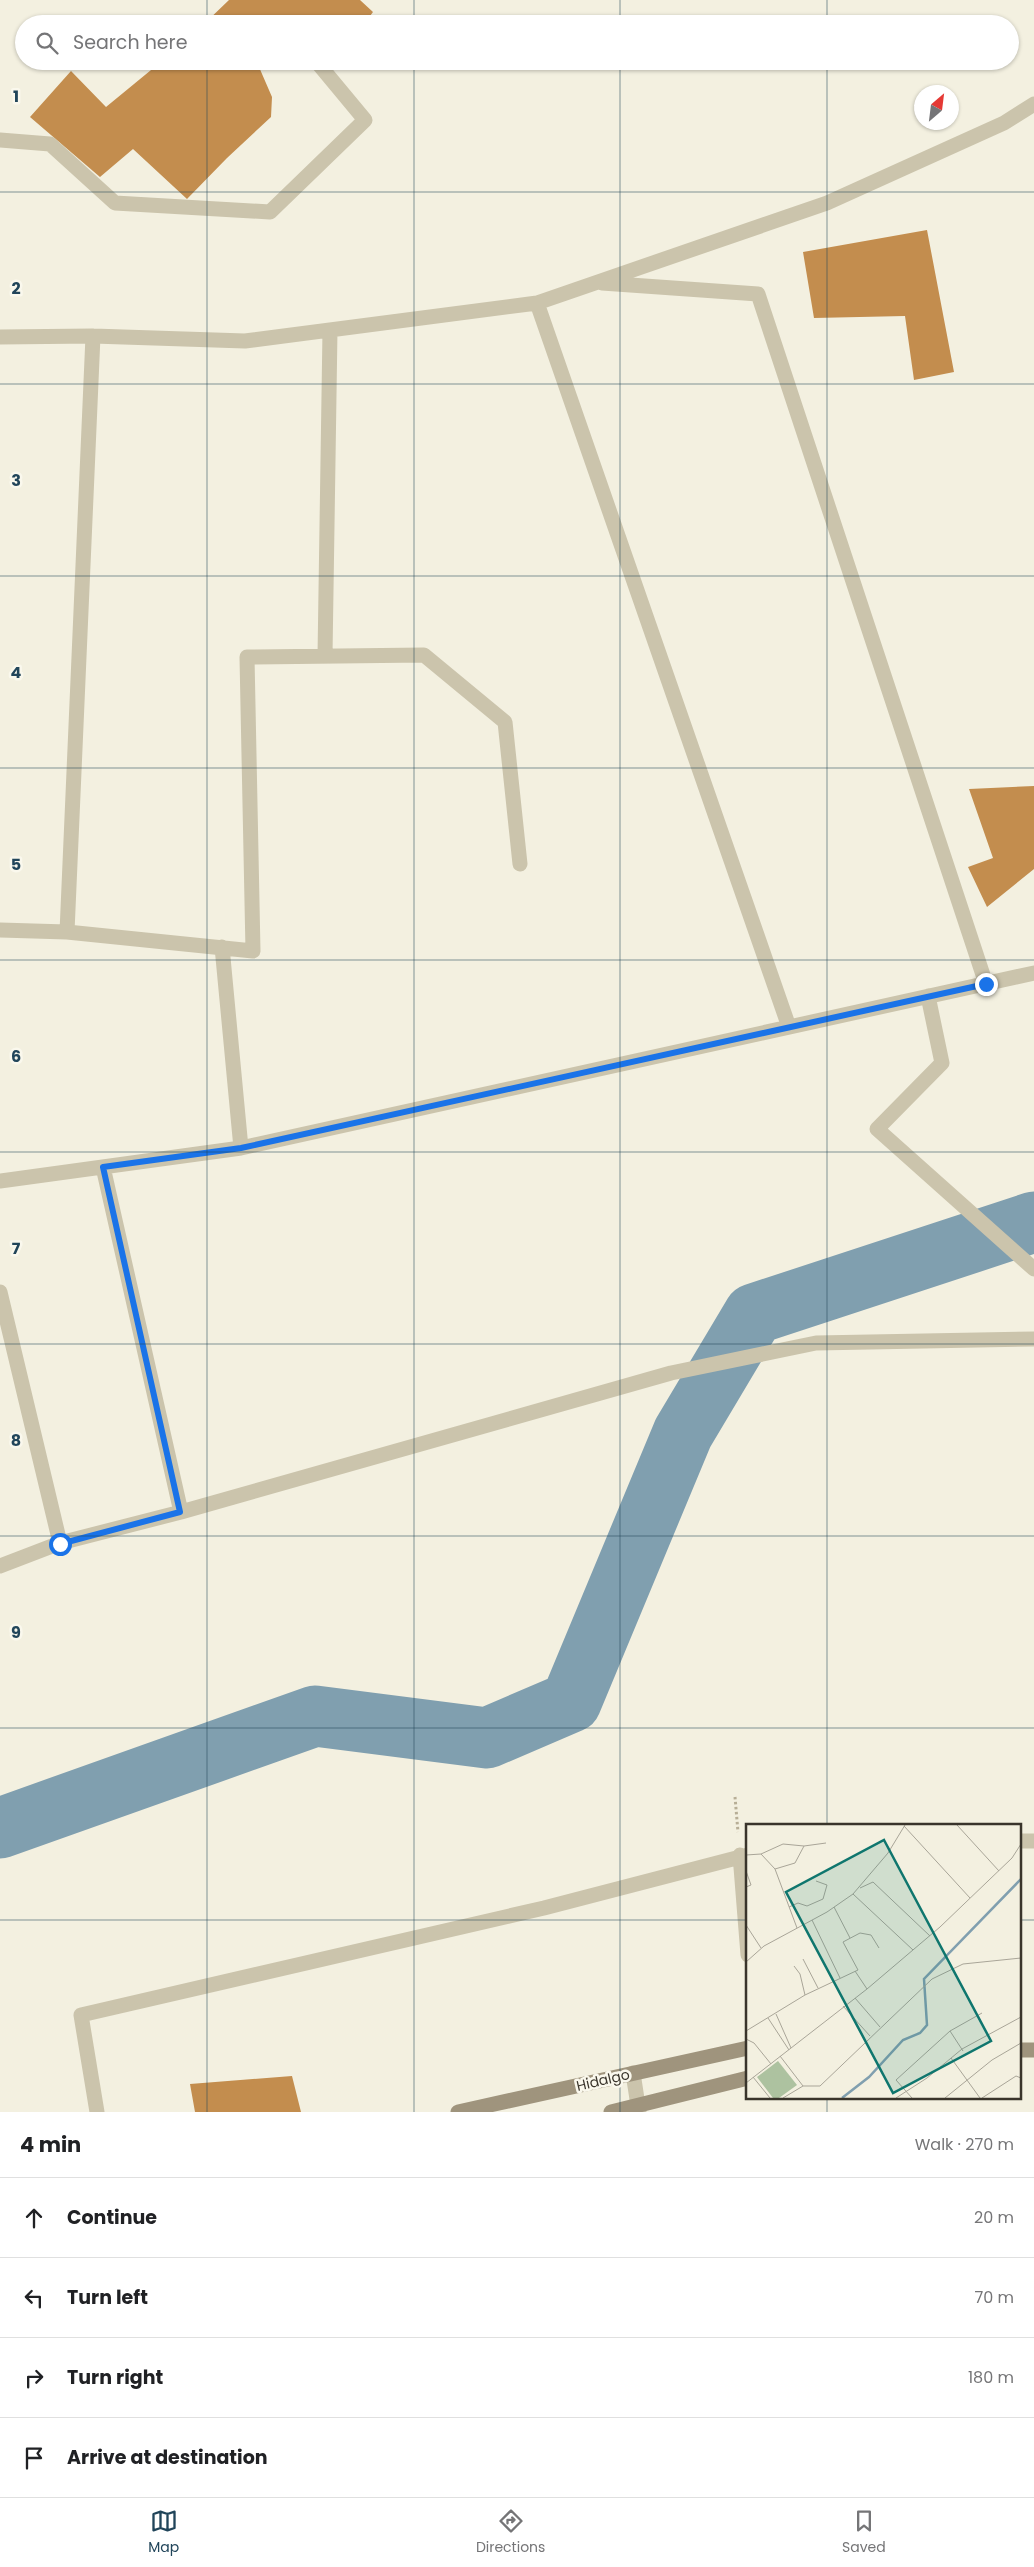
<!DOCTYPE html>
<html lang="en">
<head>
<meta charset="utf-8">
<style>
  :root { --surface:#fff; --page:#f6f6f6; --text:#202124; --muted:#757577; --line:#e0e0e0; --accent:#21455a }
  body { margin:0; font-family:Poppins,sans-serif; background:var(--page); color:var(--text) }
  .compass { position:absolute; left:914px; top:85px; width:45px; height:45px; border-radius:50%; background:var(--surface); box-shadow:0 1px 4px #0004; rotate:28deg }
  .stop { position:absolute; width:15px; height:15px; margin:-11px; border:4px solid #1a73e8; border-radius:50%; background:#fff }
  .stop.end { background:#1a73e8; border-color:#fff; box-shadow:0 1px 5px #0008 }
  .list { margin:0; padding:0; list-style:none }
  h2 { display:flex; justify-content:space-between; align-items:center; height:65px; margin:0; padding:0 20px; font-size:21px }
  h2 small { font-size:16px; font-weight:400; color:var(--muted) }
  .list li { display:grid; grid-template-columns:32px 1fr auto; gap:15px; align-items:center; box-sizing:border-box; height:80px; padding:0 20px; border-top:1px solid var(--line) }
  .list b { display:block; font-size:19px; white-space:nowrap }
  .list em { font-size:16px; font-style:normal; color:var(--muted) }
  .icon { flex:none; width:28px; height:28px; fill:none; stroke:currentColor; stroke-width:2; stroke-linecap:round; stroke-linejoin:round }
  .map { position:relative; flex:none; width:1034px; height:2112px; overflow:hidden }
  .search { position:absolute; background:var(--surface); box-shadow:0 1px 4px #0004; left:15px; right:15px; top:15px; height:55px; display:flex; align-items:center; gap:12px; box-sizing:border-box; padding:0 18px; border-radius:28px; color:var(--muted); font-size:19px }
  .sheet { height:385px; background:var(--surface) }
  nav { display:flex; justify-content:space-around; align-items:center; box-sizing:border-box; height:70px; border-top:1px solid var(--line); background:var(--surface); font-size:14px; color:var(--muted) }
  nav a { display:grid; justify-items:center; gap:2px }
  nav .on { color:var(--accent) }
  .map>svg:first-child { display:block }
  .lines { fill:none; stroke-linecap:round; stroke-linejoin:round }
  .river { stroke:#809faf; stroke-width:61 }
  .building { fill:#c38d4e }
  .path { stroke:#b7ae96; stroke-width:3; stroke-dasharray:2.5 2.5; stroke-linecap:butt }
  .street { stroke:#cbc4ac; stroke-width:15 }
  .secondary { stroke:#9f947d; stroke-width:15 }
  .route { stroke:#1a73e8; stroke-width:6 }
  .grid { fill:none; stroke:#21455a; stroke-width:1; stroke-opacity:0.55 }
  .labels { text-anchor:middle; stroke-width:5; stroke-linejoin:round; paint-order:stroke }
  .street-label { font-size:14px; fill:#39342b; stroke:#faf8ed }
  .inset-river { fill:none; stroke:#809faf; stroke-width:2.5 }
  .inset-road { fill:none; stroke:#a9a598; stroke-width:1 }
  .view { fill:#0f766e; fill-opacity:0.15; stroke:#0f766e; stroke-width:2.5 }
  .inset-edge { fill:none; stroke:#39342b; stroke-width:2.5 }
  .grid-label { font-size:16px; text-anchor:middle; font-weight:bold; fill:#21455a; stroke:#faf8ed; stroke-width:5; stroke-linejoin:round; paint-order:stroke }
</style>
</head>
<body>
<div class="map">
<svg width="1034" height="2112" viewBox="0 0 1034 2112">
  <rect width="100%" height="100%" fill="#f3f0e0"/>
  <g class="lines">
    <!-- river -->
    <path class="river" d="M0 1828 315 1716 487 1738 571 1702 683 1433 754 1314 1034 1222"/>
  </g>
  <!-- building -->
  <path class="building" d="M229 0H360L373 12 364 24H301L294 20 291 24H204Z
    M162 61H263L259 67 272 97 271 117 227 158 187 199 133 149 100 177 30 117 71 71 106 107Z
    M927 230 954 372 914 380 905 316 814 318 803 252Z
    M1034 786V869L987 907 968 867 993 858 969 789Z
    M292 2076 301 2112H195L190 2084Z"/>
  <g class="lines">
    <!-- path -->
    <path class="path" d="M735 1797 738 1832"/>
    <!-- street -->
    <path class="street" d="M0 140 50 144 115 203 270 212 365 120 316 61
      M602 283 758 294 986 984
      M537 303 789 1027
      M0 337 93 336 245 341 537 303 827 203 1004 123 1034 104
      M325 656 330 330
      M0 930 67 932 253 951 247 657 424 655 505 722 520 864
      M67 932 93 336
      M222 947 241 1148
      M928 996 942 1063 877 1129 1034 1269
      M103 1167 181 1512
      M0 1181 241 1148 1034 973
      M0 1292 60 1543
      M0 1566 60 1543 181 1512 671 1373 816 1343 1034 1339
      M1020 1841H1034
      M740 1855 748 1955
      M633 2073 639 2112
      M97 2112 81 2015 544 1908 748 1855"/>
    <!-- secondary -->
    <path class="secondary" d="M1020 2050H1034
      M458 2112 748 2048
      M611 2112 748 2078"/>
  </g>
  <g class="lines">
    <!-- route -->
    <path class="route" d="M60 1544 180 1512 103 1167 241 1148 986 984"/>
  </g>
  <!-- grid -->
  <path class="grid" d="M207 0V24M414 0V24M620 0V24M827 0V24M207 61V2112M414 61V2112M620 61V2112M827 61V1826M0 192H1034M0 384H1034M0 576H1034M0 768H1034M0 960H1034M0 1152H1034M0 1344H1034M0 1536H1034M0 1728H1034M0 1920H748M1020 1920H1034M827 2098V2112"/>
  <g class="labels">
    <!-- street labels -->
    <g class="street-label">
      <text transform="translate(603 2080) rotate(-13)" y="5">Hidalgo</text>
    </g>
  </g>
  <!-- overview -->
  <g transform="translate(746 1824)">
    <rect width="275" height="275" fill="#f3f0e0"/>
    <path d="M32 237 51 261 33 274H27L11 253Z" fill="#adc2a0"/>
    <path class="inset-river" d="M96 274 123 253 157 216 174 209 181 201 178 155 275 55"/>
    <path class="inset-road" d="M211 1 253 47M158 2 224 74M15 30 29 45 51 104M0 31 15 30 37 20 58 22 80 19M29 45 49 39 58 22M0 47 5 61 0 63M114 64 127 58 184 112M107 70 167 126M43 83 52 79 61 82 77 75 81 61 70 57M88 83 104 114M66 96 94 154M0 101 15 124M57 135 72 164M0 138 18 122 81 88 107 70 142 29 159 1M48 142 54 150 59 171M109 147 121 165M109 174 134 203M97 182 124 212M30 190 45 224M22 194 43 226M0 207 59 171 112 146 97 118 114 109 125 111 133 124M204 207 217 227M0 215 8 219 25 240M34 232 57 262 37 274M205 234 234 274M7 253 24 274M0 259 121 165 194 103 266 34 275 20M57 262H74L186 155 217 140 275 134M150 274 181 254 216 225 275 193M166 274 150 256 204 207 236 189M199 274 246 236 275 219M236 274 270 252 275 254"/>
    <path class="view" d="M138 16 245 217 147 269 40 68Z"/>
    <rect width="275" height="275" class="inset-edge"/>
  </g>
  <g class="grid-label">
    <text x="16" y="102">1</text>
    <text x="16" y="294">2</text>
    <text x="16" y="486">3</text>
    <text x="16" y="678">4</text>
    <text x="16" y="870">5</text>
    <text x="16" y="1062">6</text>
    <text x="16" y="1254">7</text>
    <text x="16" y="1446">8</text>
    <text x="16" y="1638">9</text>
  </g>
</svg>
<svg class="compass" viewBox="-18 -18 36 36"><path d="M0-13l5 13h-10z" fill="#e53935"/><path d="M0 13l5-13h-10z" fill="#757577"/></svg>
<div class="stop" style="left:60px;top:1544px"></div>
<div class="stop end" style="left:986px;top:984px"></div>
<div class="search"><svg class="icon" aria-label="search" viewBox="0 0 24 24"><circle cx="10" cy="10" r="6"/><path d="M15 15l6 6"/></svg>Search here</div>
</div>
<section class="sheet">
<h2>4 min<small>Walk · 270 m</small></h2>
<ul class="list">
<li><svg class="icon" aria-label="ahead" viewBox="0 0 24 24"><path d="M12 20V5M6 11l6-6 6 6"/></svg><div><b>Continue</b></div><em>20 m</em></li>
<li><svg class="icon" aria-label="left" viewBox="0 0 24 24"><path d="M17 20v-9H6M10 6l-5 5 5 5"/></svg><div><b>Turn left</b></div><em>70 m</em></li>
<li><svg class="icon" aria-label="right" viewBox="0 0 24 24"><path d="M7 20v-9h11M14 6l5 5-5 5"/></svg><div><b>Turn right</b></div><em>180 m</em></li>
<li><svg class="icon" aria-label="arrive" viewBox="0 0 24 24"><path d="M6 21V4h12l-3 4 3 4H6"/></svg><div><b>Arrive at destination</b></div></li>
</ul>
</section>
<nav>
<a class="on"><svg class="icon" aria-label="map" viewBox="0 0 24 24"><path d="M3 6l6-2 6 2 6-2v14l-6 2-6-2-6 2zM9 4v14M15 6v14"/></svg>Map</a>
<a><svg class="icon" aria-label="directions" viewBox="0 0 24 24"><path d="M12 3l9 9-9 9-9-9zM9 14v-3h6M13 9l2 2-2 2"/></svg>Directions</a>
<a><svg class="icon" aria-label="saved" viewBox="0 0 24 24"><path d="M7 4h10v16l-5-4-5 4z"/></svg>Saved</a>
</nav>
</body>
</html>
